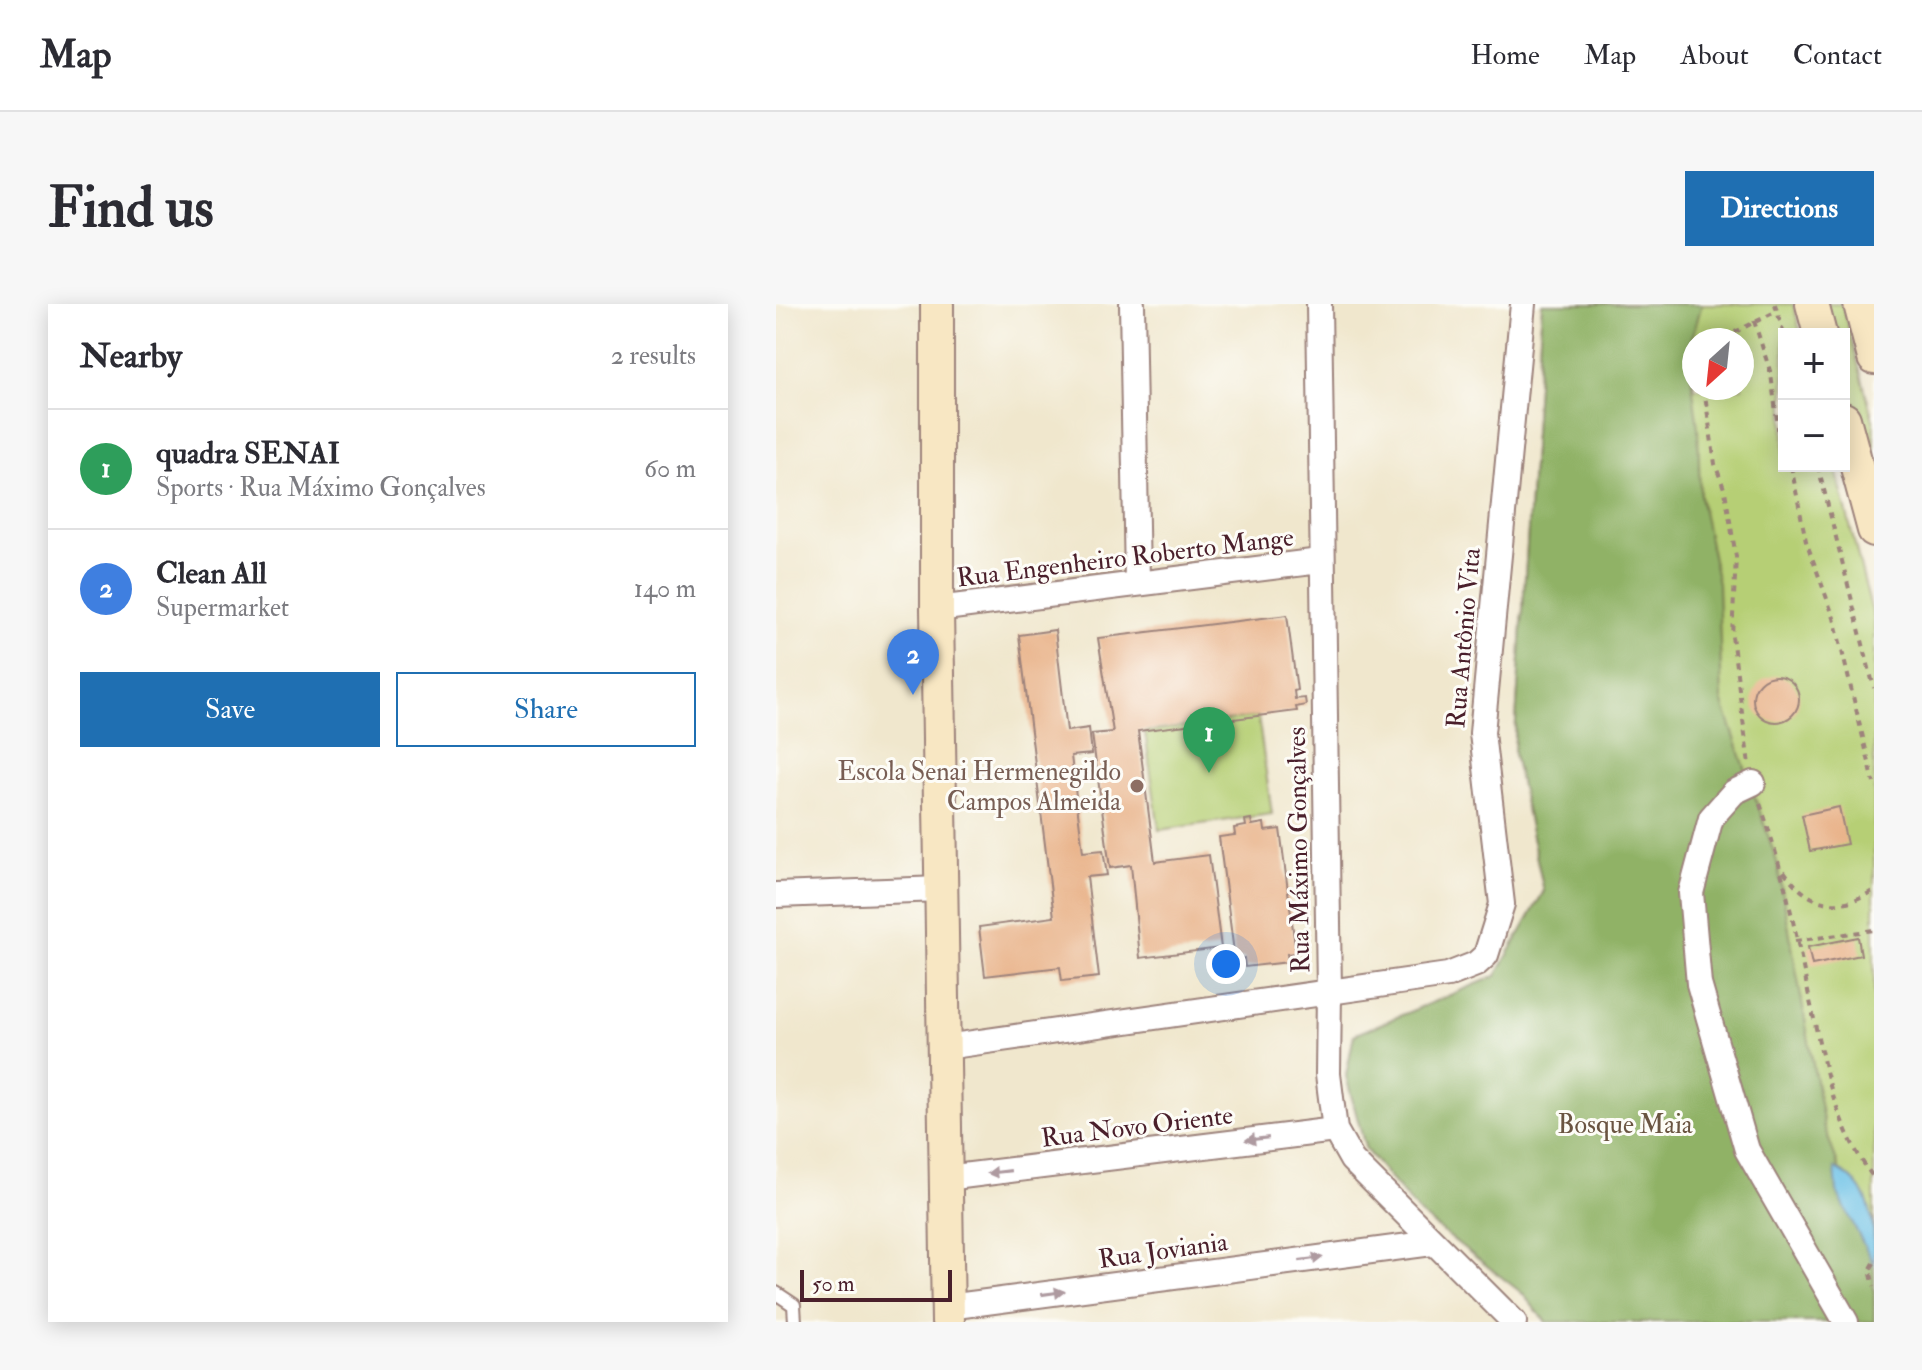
<!DOCTYPE html>
<html lang="en">
<head>
<meta charset="utf-8">
<style>
  :root { --surface:#fff; --page:#f7f7f7; --text:#2b2b33; --muted:#7c7c81; --line:#e1e1e2; --accent:#1f6fb2 }
  body { margin:0; font-family:"IM FELL Double Pica",serif; background:var(--page); color:var(--text) }
  .controls { position:absolute; right:24px; top:24px; display:grid; overflow:hidden; border-radius:0px; box-shadow:0 4px 20px #0003 }
  .controls button { width:72px; height:72px; display:grid; place-items:center; padding:0; border:0; border-bottom:2px solid var(--line); background:var(--surface); color:var(--text); font:40px sans-serif }
  .compass { position:absolute; left:906px; top:24px; width:72px; height:72px; border-radius:50%; background:var(--surface); box-shadow:0 4px 20px #0003; rotate:207deg }
  .scale { position:absolute; left:24px; bottom:20px; width:152px; box-sizing:border-box; padding-left:8px; border:4px solid #4a1f2b; border-top:0; font-size:22px; line-height:28px; white-space:nowrap; color:#4a1f2b; -webkit-text-stroke:6px #fdfcf7; paint-order:stroke }
  .you { position:absolute; left:450px; top:660px; width:28px; height:28px; margin:-20px; border:6px solid #fff; border-radius:50%; background:#1a73e8; box-shadow:0 0 0 12px #1a73e833 }
  .badge { display:grid; place-items:center; width:52px; height:52px; border-radius:50%; background:var(--accent); color:#fff; font-size:26px; font-weight:700 }
  .pin { position:absolute; translate:-50% -66px; filter:drop-shadow(0 2px 4px #0008) }
  .pin::after { content:''; position:absolute; top:42px; width:28px; height:24px; background:inherit; clip-path:polygon(0 0,100% 0,50% 100%) }
  .list { margin:0; padding:0; list-style:none }
  h2 { display:flex; justify-content:space-between; align-items:center; height:104px; margin:0; padding:0 32px; font-size:34px }
  h2 small { font-size:26px; font-weight:400; color:var(--muted) }
  .list li { display:grid; grid-template-columns:52px 1fr auto; gap:24px; align-items:center; box-sizing:border-box; height:120px; padding:0 32px; border-top:2px solid var(--line) }
  .list b { display:block; font-size:30px; white-space:nowrap }
  .list p { margin:0; font-size:26px; white-space:nowrap; color:var(--muted) }
  .list em { font-size:26px; font-style:normal; color:var(--muted) }
  .actions { display:flex; gap:16px; padding:24px 32px }
  .actions a { flex:1; padding:18px 0; border:2px solid var(--accent); border-radius:0px; text-align:center; font-size:28px; color:var(--accent) }
  .actions .main { background:var(--accent); color:#fff }
  .map { position:relative; flex:none; width:1098px; height:1018px; overflow:hidden; border-radius:0px }
  header { display:flex; align-items:center; gap:48px; box-sizing:border-box; height:112px; padding:0 40px; background:var(--surface); border-bottom:2px solid var(--line) }
  header strong { font-size:38px }
  nav { display:flex; gap:44px; margin-inline-start:auto; font-size:28px }
  .intro { display:flex; align-items:center; justify-content:space-between; box-sizing:border-box; height:192px; padding:0 48px }
  h1 { margin:0; font-size:56px }
  .button { padding:20px 36px; border-radius:0px; background:var(--accent); color:#fff; font-size:28px; font-weight:700 }
  main { display:flex; gap:48px; padding:0 48px }
  aside { flex:1; background:var(--surface); border-radius:0px; box-shadow:0 4px 20px #0003 }
  .map>svg:first-child { display:block }
  .green { fill:#b6cf74; stroke:#807750; stroke-width:2; fill-rule:evenodd }
  .forest { fill:#90b266; stroke:#6d6848; stroke-width:2 }
  .water { fill:#69c0e6; stroke:#5a7088; stroke-width:2 }
  .building { fill:#e9b48b }
  .lines { fill:none; stroke-linecap:round; stroke-linejoin:round }
  .lane-casing { stroke:#9d837c; stroke-width:16 }
  .street-casing { stroke:#9d837c; stroke-width:28 }
  .secondary-casing { stroke:#9d837c; stroke-width:36 }
  .path { stroke:#9d837c; stroke-width:4; stroke-dasharray:6 6; stroke-linecap:butt }
  .lane { stroke:#fff; stroke-width:12 }
  .street { stroke:#fff; stroke-width:24 }
  .secondary { stroke:#f8e7c3; stroke-width:32 }
  .oneway { fill:#ae9aa0 }
  .education-dot { fill:#8d6e63; stroke:#fdfcf7; stroke-width:3 }
  .labels { text-anchor:middle; stroke-width:6; stroke-linejoin:round; paint-order:stroke }
  .street-label { font-size:26px; fill:#4a1f2b; stroke:#fdfcf7 }
  .education-label { font-size:26px; fill:#785e54; stroke:#fdfcf7; text-anchor:end }
  .park-label { font-size:26px; fill:#6a5441; stroke:#fdfcf7 }
</style>
</head>
<body>
<header>
<strong>Map</strong>
<nav><a>Home</a><a>Map</a><a>About</a><a>Contact</a></nav>
</header>
<div class="intro"><h1>Find us</h1><a class="button">Directions</a></div>
<main>
<aside>
<h2>Nearby<small>2 results</small></h2>
<ul class="list">
<li><span class="badge" style="background:#2e9e5b">1</span><div><b>quadra SENAI</b><p>Sports · Rua Máximo Gonçalves</p></div><em>60 m</em></li>
<li><span class="badge" style="background:#3f7fe0">2</span><div><b>Clean All</b><p>Supermarket</p></div><em>140 m</em></li>
</ul>
<div class="actions"><a class="main">Save</a><a>Share</a></div>
</aside>
<div class="map">
<svg width="1098" height="1018" viewBox="0 0 1098 1018">
  <rect width="100%" height="100%" fill="#fdfcf7"/>
  <filter id="ink" filterUnits="userSpaceOnUse"><feTurbulence type="fractalNoise" baseFrequency=".0125" numOctaves="2"/><feDisplacementMap in="SourceGraphic" scale="16" xChannelSelector="R" yChannelSelector="G"/><feConvolveMatrix kernelMatrix="1 2 1 2 8 2 1 2 1" color-interpolation-filters="sRGB"/></filter>
  <filter id="wash" filterUnits="userSpaceOnUse"><feTurbulence type="fractalNoise" baseFrequency=".006" numOctaves="4" result="noise"/><feDisplacementMap in="SourceGraphic" scale="32" xChannelSelector="R" yChannelSelector="G"/><feGaussianBlur stdDeviation="1.8" result="paint"/><feColorMatrix in="noise" values="0 0 0 0 0 0 0 0 0 0 0 0 0 0 0 0 0 1.4 0 .05"/><feComposite in="paint" operator="in"/></filter>
  <g filter="url(#wash)">
    <rect width="100%" height="100%" fill="#f0e7cd"/>
    <!-- green -->
    <path class="green" d="M766 0H1017L1025 30H1008V162H1059L1098 316V1018H770L746 989 590 846 570 772 578 731 720 672 768 587 738 450ZM918 36H966V84H918Z
      M1049 0H1066L1098 120V185L1068 73V30H1057Z
      M482 412 496 510 383 526 369 428Z"/>
    <!-- forest -->
    <path class="forest" d="M766 0H926L912 47 922 124 924 192 942 280 946 396 1001 558 1048 822 1098 961V1018H770L746 989 644 910 590 846 570 772 578 731 720 672 768 587 738 450Z"/>
    <!-- water -->
    <path class="water" d="M1059 864C1098 883 1098 916 1098 961L1061 888Z"/>
    <g id="blocks">
      <!-- building -->
      <path class="building" d="M511 311 521 386 518 387 519 395 529 394 530 401 520 403 521 407 362 427 379 558 433 551 445 644 364 654 355 561 334 564 316 430 337 428 322 334Z
        M279 326 291 427 313 424 316 450 295 452 307 548 327 546 331 571 311 573 323 673 286 677 284 663 209 672 203 623 278 613 243 331Z
        M977 395a23 23 0 1 1 46 0a23 23 0 1 1-46 0Z
        M1063 503 1071 540 1034 547 1026 511Z
        M475 515 476 521 488 519 489 527 504 525 520 649 511 650 512 658 469 663 468 654 459 656 443 533 459 531 458 524 470 522 469 516Z
        M1082 633 1085 651 1036 661 1032 643Z"/>
    </g>
  </g>
  <g filter="url(#ink)">
    <use href="#blocks" fill-opacity="0" stroke="#9d837c" stroke-width="2"/>
    <g class="lines">
      <!-- lane casing -->
      <g class="lane-casing">
        <path id="lane" d="M0 989 18 1001 19 1018"/>
      </g>
      <!-- street casing -->
      <g class="street-casing">
        <path id="street" d="M356 0 361 278
          M543 0 553 687 552 770 559 826 576 856 738 1018
          M161 305 544 257
          M977 479 958 488 935 514 915 589 923 680 971 846 1070 1018
          M0 591 165 585
          M169 743 672 671 700 660 710 651 726 600 706 429 747 0
          M170 874 559 826
          M172 1003 656 939"/>
      </g>
      <!-- secondary casing -->
      <g class="secondary-casing">
        <path id="secondary" d="M161 0V305L172 1018
          M1036 0 1044 30
          M1084 0 1098 54
          M1068 115 1098 226"/>
      </g>
      <!-- path -->
      <path class="path" d="M999 0 1008 31
        M978 17 995 70 1003 132 1008 143
        M950 36 955 30 1001 7
        M928 84 939 160 949 187 960 253 956 332 973 461
        M1015 162 1030 237 1058 314 1098 479
        M1042 162 1098 384
        M984 500C1007 564 1020 630 1034 697 1048 759 1058 822 1098 874
        M1008 567C1032 602 1062 609 1098 586
        M1019 637 1098 626
        M1098 959 1094 966 1098 982"/>
      <!-- lane -->
      <use href="#lane" class="lane"/>
      <!-- street -->
      <use href="#street" class="street"/>
      <!-- secondary -->
      <use href="#secondary" class="secondary"/>
    </g>
    <!-- one-way arrows -->
    <defs><path id="oneway-solid" d="M-6-.8H1V-3.2L6.5 0L1 3.2V.8H-6Z" transform="scale(2)"/></defs>
    <g class="oneway">
      <use href="#oneway-solid" transform="translate(481 835) rotate(173)"/>
      <use href="#oneway-solid" transform="translate(223 868) rotate(173)"/>
      <use href="#oneway-solid" transform="translate(535 955) rotate(-8)"/>
      <use href="#oneway-solid" transform="translate(277 989) rotate(-8)"/>
    </g>
  </g>
  <!-- markers -->
  <circle class="education-dot" cx="361" cy="482" r="8"/>
  <g class="labels">
    <!-- street labels -->
    <g class="street-label">
      <text transform="translate(349 253) rotate(-7)" y="9">Rua Engenheiro Roberto Mange</text>
      <text transform="translate(687 334) rotate(-85)" y="9">Rua Antônio Vita</text>
      <text transform="translate(522 546) rotate(-91)" y="9">Rua Máximo Gonçalves</text>
      <text transform="translate(361 822) rotate(-7)" y="9">Rua Novo Oriente</text>
      <text transform="translate(387 946) rotate(-8)" y="9">Rua Joviania</text>
    </g>
    <!-- education labels -->
    <g class="education-label">
      <text x="345" y="476">Escola Senai Hermenegildo<tspan x="345" dy="30">Campos Almeida</tspan></text>
    </g>
    <!-- park labels -->
    <g class="park-label">
      <text x="849" y="829">Bosque Maia</text>
    </g>
  </g>
</svg>
<div class="controls">
<button>+</button>
<button>−</button>
</div>
<svg class="compass" viewBox="-18 -18 36 36"><path d="M0-13l5 13h-10z" fill="#e53935"/><path d="M0 13l5-13h-10z" fill="#7c7c81"/></svg>
<div class="scale">50 m</div>
<div class="you"></div>
<div class="pin badge" style="left:433px;top:469px;background:#2e9e5b">1</div>
<div class="pin badge" style="left:137px;top:391px;background:#3f7fe0">2</div>
</div>
</main>
</body>
</html>
